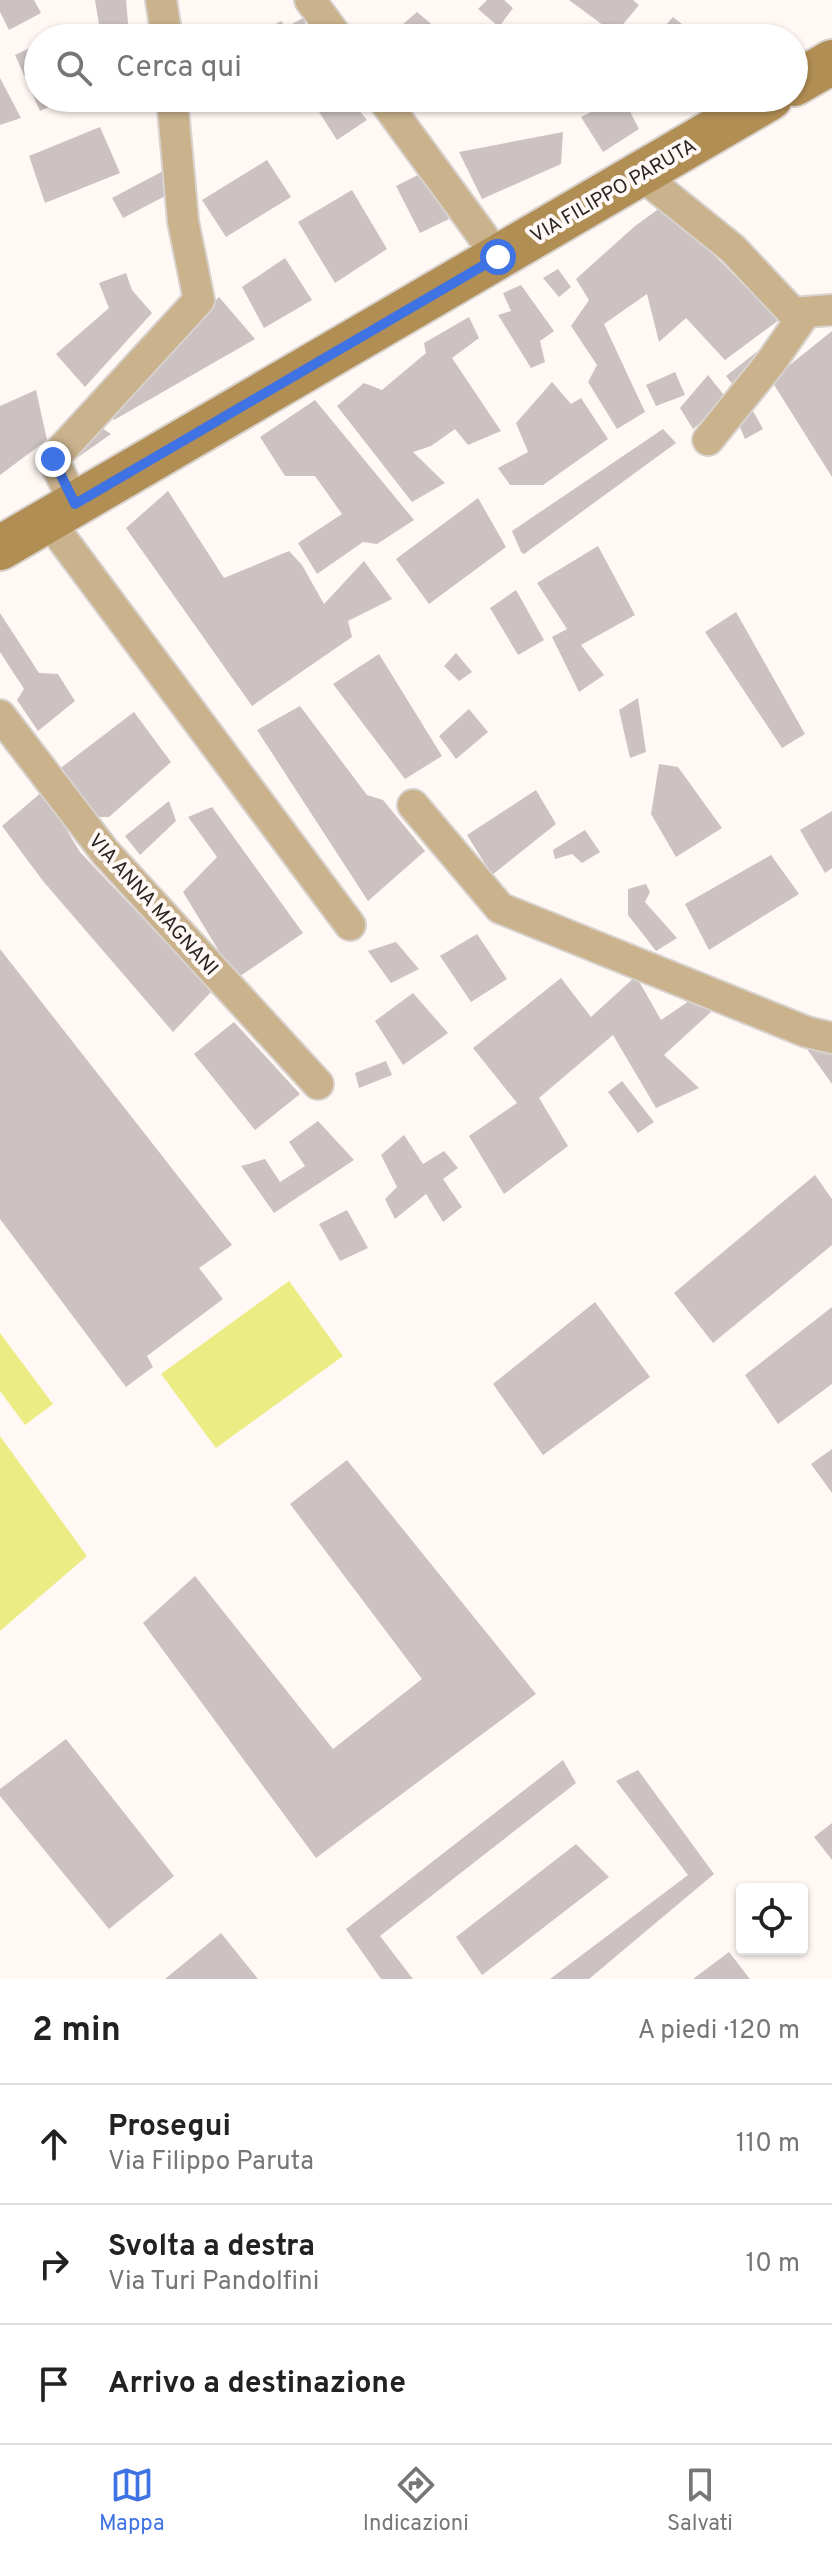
<!DOCTYPE html>
<html lang="it">
<head>
<meta charset="utf-8">
<style>
  :root { --surface:#fff; --page:#f2f2f2; --text:#222; --muted:#767676; --line:#e0e0e0; --accent:#3f72e3 }
  body { margin:0; font-family:Overpass,sans-serif; background:var(--page); color:var(--text) }
  .controls { position:absolute; right:24px; bottom:24px; display:grid; overflow:hidden; border-radius:8px; box-shadow:0 2px 6px #0004 }
  .controls button { width:72px; height:72px; display:grid; place-items:center; padding:0; border:0; border-bottom:2px solid var(--line); background:var(--surface); color:var(--text); font:40px sans-serif }
  .stop { position:absolute; width:24px; height:24px; margin:-18px; border:6px solid #3f72e3; border-radius:50%; background:#fff }
  .stop.end { background:#3f72e3; border-color:#fff; box-shadow:0 2px 8px #0008 }
  .list { margin:0; padding:0; list-style:none }
  h2 { display:flex; justify-content:space-between; align-items:center; height:104px; margin:0; padding:0 32px; font-size:34px }
  h2 small { font-size:26px; font-weight:400; color:var(--muted) }
  .list li { display:grid; grid-template-columns:52px 1fr auto; gap:24px; align-items:center; box-sizing:border-box; height:120px; padding:0 32px; border-top:2px solid var(--line) }
  .list b { display:block; font-size:30px; white-space:nowrap }
  .list p { margin:0; font-size:26px; white-space:nowrap; color:var(--muted) }
  .list em { font-size:26px; font-style:normal; color:var(--muted) }
  .icon { flex:none; width:44px; height:44px; fill:none; stroke:currentColor; stroke-width:2; stroke-linecap:round; stroke-linejoin:round }
  .map { position:relative; flex:none; width:832px; height:1979px; overflow:hidden }
  .search { position:absolute; background:var(--surface); box-shadow:0 2px 6px #0004; left:24px; right:24px; top:24px; height:88px; display:flex; align-items:center; gap:20px; box-sizing:border-box; padding:0 28px; border-radius:44px; color:var(--muted); font-size:30px }
  .sheet { height:464px; background:var(--surface) }
  nav { display:flex; justify-content:space-around; align-items:center; box-sizing:border-box; height:112px; border-top:2px solid var(--line); background:var(--surface); font-size:22px; color:var(--muted) }
  nav a { display:grid; justify-items:center; gap:4px }
  nav .on { color:var(--accent) }
  .map>svg:first-child { display:block }
  .green { fill:#ecec85 }
  .building { fill:#ccc2c2 }
  .lines { fill:none; stroke-linecap:round; stroke-linejoin:round }
  .street-casing { stroke:#d8d2ce; stroke-width:34 }
  .secondary-casing { stroke:#d8d2ce; stroke-width:48 }
  .street { stroke:#c9b28c; stroke-width:30 }
  .secondary { stroke:#b18e53; stroke-width:44 }
  .route { stroke:#3f72e3; stroke-width:10 }
  .labels { text-anchor:middle; stroke-width:8; stroke-linejoin:round; paint-order:stroke }
  .street-label { font-size:20px; fill:#282523; stroke:#fff8f4 }
</style>
</head>
<body>
<div class="map">
<svg width="832" height="1979" viewBox="0 0 832 1979">
  <rect width="100%" height="100%" fill="#fff8f4"/>
  <!-- green -->
  <path class="green" d="M289 1281 343 1356 216 1448 161 1374Z
    M0 1333 53 1404 25 1425 0 1391Z
    M0 1436 87 1556 0 1631Z"/>
  <!-- building -->
  <path class="building" d="M0 0H34L41 13 9 30 0 12Z
    M95 0H126L128 24 100 30Z
    M487 0H504L513 8 499 27 478 9Z
    M569 0H633L639 5 615 34Z
    M417 12 448 38H387Z
    M305 17V33L294 38H260L257 34 281 21 286 27Z
    M673 17 700 38H654Z
    M38 44V98H68L40 111 15 55Z
    M0 78 21 118 0 125Z
    M310 98H349L367 120 337 140Z
    M587 98H623L639 129 603 152 581 117 597 109Z
    M100 127 120 173 45 203 29 156Z
    M563 132 561 164 482 199 459 152Z
    M267 160 291 197 226 237 202 200Z
    M165 170 175 191 123 218 112 198Z
    M422 173 449 219 420 233 396 186Z
    M352 190 387 249 335 283 298 222Z
    M664 205 779 320 725 360 686 318 659 342 647 294 604 324 645 412 617 429 588 382 597 365 571 326 589 300 576 279 635 226Z
    M285 258 312 300 264 328 242 287Z
    M558 269 571 287 559 297 543 278Z
    M126 273 132 290 152 313 85 387 56 354 109 308 99 283Z
    M521 285 554 331 540 341 545 362 531 368 498 315 511 311 503 293Z
    M219 297 255 339 114 420 102 407Z
    M469 317 479 338 452 358 501 431 468 445 455 429 431 446 413 452 445 483 412 502 337 406 364 383 382 390 426 353 424 343Z
    M832 331V477L771 380Z
    M776 337 741 395 726 376Z
    M675 372 685 395 656 406 646 385Z
    M708 375 728 400 693 429 680 408Z
    M552 382 571 404 581 398 608 439 543 485H510L498 468 528 452 516 423Z
    M36 390 47 440 0 475V406Z
    M315 400 414 520 377 544 363 542 317 574 298 543 342 514 315 476H285L260 437Z
    M748 402 763 429 745 439 736 418Z
    M96 424 111 434 64 467Z
    M663 429 676 443 524 554 521 552 512 531Z
    M168 491 224 578 289 551 302 565 324 604 364 561 392 599 348 621 352 637 252 706 126 528Z
    M478 498 506 547 429 604 396 559Z
    M598 546 635 615 581 645 604 675 579 692 552 637 567 629 537 583Z
    M516 590 544 640 518 655 490 608Z
    M736 612 805 734 782 748 705 632Z
    M0 613 39 673 58 674 75 701 38 731 17 700 24 689 0 652Z
    M456 653 472 672 459 681 444 666Z
    M379 654 442 756 405 779 333 684Z
    M638 698 646 752 630 758 619 710Z
    M300 706 367 795 383 800 425 851 368 901 257 730Z
    M469 709 488 732 456 759 439 736Z
    M134 712 171 762 109 817H98L58 770Z
    M659 764 678 767 722 828 676 857 651 814Z
    M536 790 556 824 492 875 467 835Z
    M43 791 80 852 212 991 173 1032 43 881 2 826Z
    M169 801 176 821 140 855 125 836Z
    M212 807 303 933 236 979 183 892 217 857 188 817Z
    M832 811V868L825 873 800 830Z
    M585 830 600 852 582 863 572 854 555 859 553 850Z
    M771 855 799 894 709 950 685 904Z
    M646 884 650 892 645 902 677 938 656 951 628 915V889Z
    M477 934 507 979 471 1002 440 956Z
    M396 942 419 969 391 983 368 951Z
    M0 949 232 1245 199 1268 223 1299 147 1356 153 1367 126 1387 0 1219Z
    M636 976 661 1020 698 995 711 1012 664 1055 699 1088 656 1108 613 1035 539 1098 568 1146 504 1194 469 1136 517 1103 473 1048 561 978 591 1017Z
    M413 993 448 1033 403 1065 375 1021Z
    M234 1022 300 1094 255 1130 194 1054Z
    M819 1041 832 1049V1084L807 1049Z
    M386 1061 392 1075 359 1088 355 1073Z
    M622 1081 654 1122 638 1133 608 1092Z
    M318 1121 354 1160 274 1213 241 1166 265 1159 280 1182 305 1166 289 1142Z
    M404 1135 423 1164 444 1151 458 1168 443 1179 462 1207 443 1222 426 1194 395 1219 385 1199 397 1187 381 1155Z
    M815 1175 832 1199V1245L713 1343 674 1293Z
    M347 1210 368 1248 340 1261 319 1224Z
    M595 1302 650 1377 543 1455 493 1384Z
    M832 1307V1384L778 1424 745 1375Z
    M832 1449V1493L811 1464Z
    M347 1460 536 1694 316 1858 143 1623 195 1576 333 1749 422 1679 290 1504Z
    M66 1739 174 1876 109 1929 0 1796V1789Z
    M563 1760 576 1783 380 1936 413 1979H381L346 1929Z
    M638 1770 714 1874 589 1979H550L688 1875 616 1781Z
    M832 1823V1860L814 1837Z
    M576 1844 609 1877 482 1975 456 1937Z
    M221 1933 258 1979H165Z
    M729 1952 750 1979H693Z"/>
  <g class="lines">
    <!-- street casing -->
    <g class="street-casing">
      <path id="street" d="M161 0 167 38
        M310 0 338 38
        M382 98 498 257
        M640 174 733 249 793 313 832 310
        M708 440 771 362 806 312
        M75 504 53 459 199 300 183 221 172 98
        M48 520 350 925
        M0 715 105 852 318 1084
        M413 805 500 908 807 1032 832 1038"/>
    </g>
    <!-- secondary casing -->
    <g class="secondary-casing">
      <path id="secondary" d="M794 84 832 62
        M0 548 770 98"/>
    </g>
    <!-- street -->
    <use href="#street" class="street"/>
    <!-- secondary -->
    <use href="#secondary" class="secondary"/>
  </g>
  <g class="lines">
    <!-- route -->
    <path class="route" d="M53 459 75 504 498 257"/>
  </g>
  <g class="labels">
    <!-- street labels -->
    <g class="street-label">
      <text transform="translate(613 190) rotate(-30)" y="7">VIA FILIPPO PARUTA</text>
      <text transform="translate(154 904) rotate(48)" y="7">VIA ANNA MAGNANI</text>
    </g>
  </g>
</svg>
<div class="controls">
<button><svg class="icon" aria-label="locate" viewBox="0 0 24 24"><circle cx="12" cy="12" r="6"/><path d="M12 2v4M12 18v4M2 12h4M18 12h4"/></svg></button>
</div>
<div class="stop" style="left:498px;top:257px"></div>
<div class="stop end" style="left:53px;top:459px"></div>
<div class="search"><svg class="icon" aria-label="search" viewBox="0 0 24 24"><circle cx="10" cy="10" r="6"/><path d="M15 15l6 6"/></svg>Cerca qui</div>
</div>
<section class="sheet">
<h2>2 min<small>A piedi · 120 m</small></h2>
<ul class="list">
<li><svg class="icon" aria-label="ahead" viewBox="0 0 24 24"><path d="M12 20V5M6 11l6-6 6 6"/></svg><div><b>Prosegui</b><p>Via Filippo Paruta</p></div><em>110 m</em></li>
<li><svg class="icon" aria-label="right" viewBox="0 0 24 24"><path d="M7 20v-9h11M14 6l5 5-5 5"/></svg><div><b>Svolta a destra</b><p>Via Turi Pandolfini</p></div><em>10 m</em></li>
<li><svg class="icon" aria-label="arrive" viewBox="0 0 24 24"><path d="M6 21V4h12l-3 4 3 4H6"/></svg><div><b>Arrivo a destinazione</b></div></li>
</ul>
</section>
<nav>
<a class="on"><svg class="icon" aria-label="map" viewBox="0 0 24 24"><path d="M3 6l6-2 6 2 6-2v14l-6 2-6-2-6 2zM9 4v14M15 6v14"/></svg>Mappa</a>
<a><svg class="icon" aria-label="directions" viewBox="0 0 24 24"><path d="M12 3l9 9-9 9-9-9zM9 14v-3h6M13 9l2 2-2 2"/></svg>Indicazioni</a>
<a><svg class="icon" aria-label="saved" viewBox="0 0 24 24"><path d="M7 4h10v16l-5-4-5 4z"/></svg>Salvati</a>
</nav>
</body>
</html>
